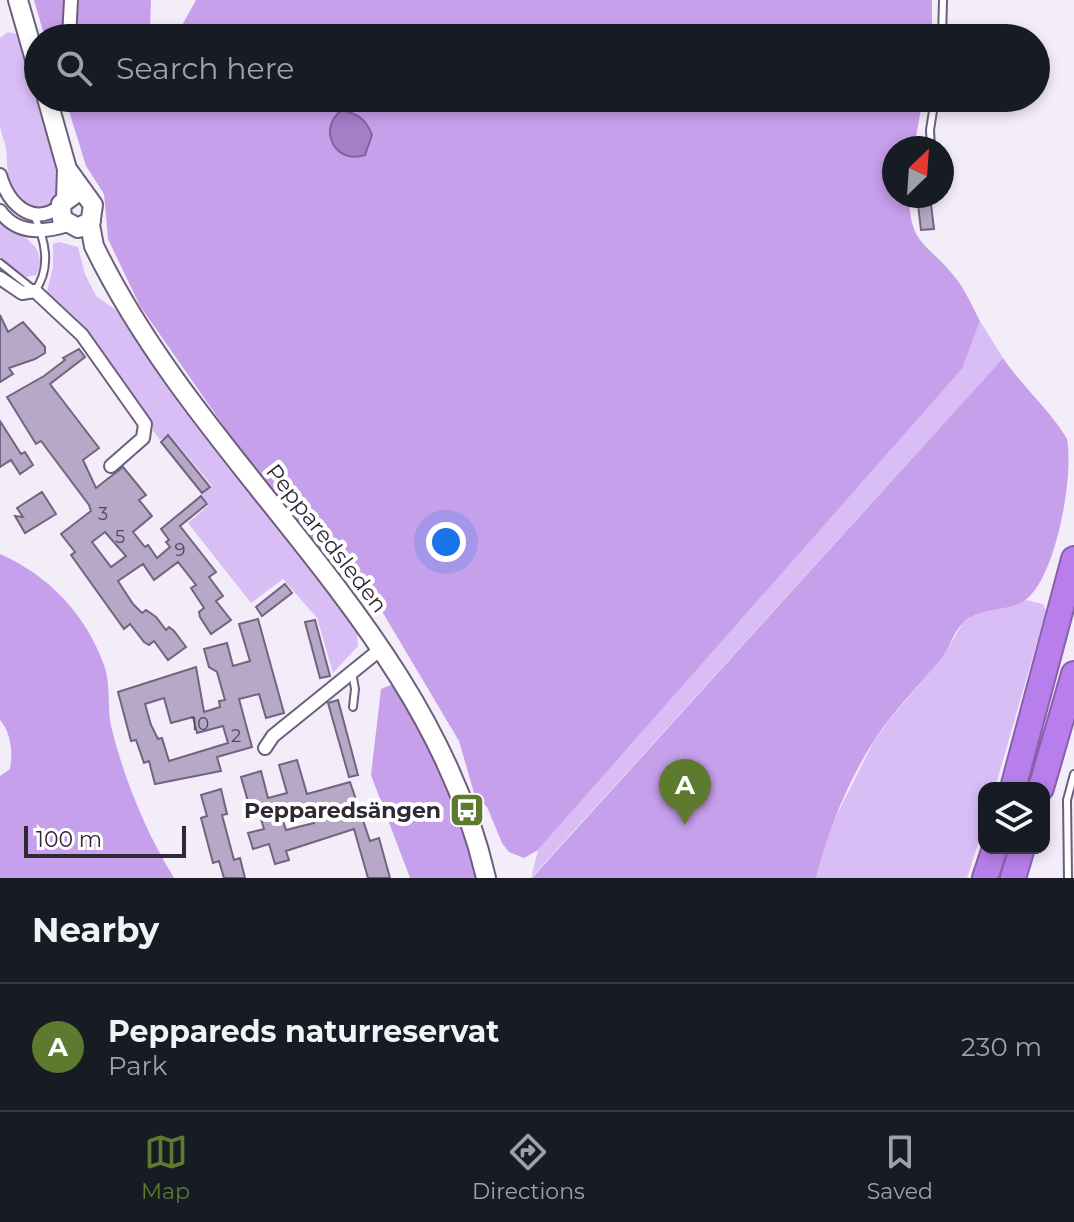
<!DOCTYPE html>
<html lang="en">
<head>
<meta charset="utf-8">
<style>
  :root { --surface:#171b24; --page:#242831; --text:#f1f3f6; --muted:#9ea1a6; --line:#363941; --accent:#5e7a2f }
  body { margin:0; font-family:Montserrat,sans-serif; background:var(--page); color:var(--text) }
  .controls { position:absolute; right:24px; bottom:24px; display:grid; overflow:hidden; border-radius:16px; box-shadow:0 4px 12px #0003 }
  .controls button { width:72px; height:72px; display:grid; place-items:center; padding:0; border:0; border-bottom:2px solid var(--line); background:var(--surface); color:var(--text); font:40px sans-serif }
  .compass { position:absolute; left:882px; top:136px; width:72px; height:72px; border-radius:50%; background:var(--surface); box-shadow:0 4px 12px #0003; rotate:25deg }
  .scale { position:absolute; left:24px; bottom:20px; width:162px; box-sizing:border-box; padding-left:8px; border:4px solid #2f2936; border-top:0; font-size:22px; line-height:28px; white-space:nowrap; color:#2f2936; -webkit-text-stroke:6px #fff; paint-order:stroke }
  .you { position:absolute; left:446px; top:542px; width:28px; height:28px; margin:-20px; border:6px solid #fff; border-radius:50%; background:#1a73e8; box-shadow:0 0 0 12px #1a73e833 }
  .badge { display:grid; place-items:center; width:52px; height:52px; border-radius:50%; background:var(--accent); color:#fff; font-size:26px; font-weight:700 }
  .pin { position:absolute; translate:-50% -66px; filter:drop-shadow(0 2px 4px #0008) }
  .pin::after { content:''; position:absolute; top:42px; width:28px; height:24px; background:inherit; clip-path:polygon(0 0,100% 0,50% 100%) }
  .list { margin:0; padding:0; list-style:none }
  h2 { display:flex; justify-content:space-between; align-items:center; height:104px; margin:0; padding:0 32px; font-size:34px }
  h2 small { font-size:26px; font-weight:400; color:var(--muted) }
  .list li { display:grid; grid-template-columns:52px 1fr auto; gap:24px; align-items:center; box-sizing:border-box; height:128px; padding:0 32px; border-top:2px solid var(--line) }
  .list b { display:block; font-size:30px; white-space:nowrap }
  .list p { margin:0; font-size:26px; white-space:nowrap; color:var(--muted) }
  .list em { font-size:26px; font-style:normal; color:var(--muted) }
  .icon { flex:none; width:44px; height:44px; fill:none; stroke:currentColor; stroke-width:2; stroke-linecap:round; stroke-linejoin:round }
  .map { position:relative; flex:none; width:1074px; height:878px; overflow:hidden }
  .search { position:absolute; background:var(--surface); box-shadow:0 4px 12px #0003; left:24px; right:24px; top:24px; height:88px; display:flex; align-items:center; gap:20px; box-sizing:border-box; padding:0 28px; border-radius:44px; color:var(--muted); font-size:30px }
  .sheet { height:232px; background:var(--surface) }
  nav { display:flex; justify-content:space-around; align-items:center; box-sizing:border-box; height:112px; border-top:2px solid var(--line); background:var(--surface); font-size:22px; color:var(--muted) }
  nav a { display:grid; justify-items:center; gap:4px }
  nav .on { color:var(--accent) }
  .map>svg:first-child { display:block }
  .green { fill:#d9bef6 }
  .forest { fill:#c7a0ec; fill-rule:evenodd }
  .water { fill:#a47ec7; stroke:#81649c; stroke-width:2 }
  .building { fill:#b7a8c7; stroke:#726481; stroke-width:2; fill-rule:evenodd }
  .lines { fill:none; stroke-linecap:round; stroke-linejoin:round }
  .lane-casing { stroke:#6d5f7c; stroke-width:10 }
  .street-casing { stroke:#6d5f7c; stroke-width:16 }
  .secondary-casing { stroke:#6d5f7c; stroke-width:22 }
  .highway-casing { stroke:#8860ac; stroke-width:28 }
  .lane { stroke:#fff; stroke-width:6 }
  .street { stroke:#fff; stroke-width:12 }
  .secondary { stroke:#fff; stroke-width:18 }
  .highway { stroke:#b87eeb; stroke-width:24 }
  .labels { text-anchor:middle; stroke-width:8; stroke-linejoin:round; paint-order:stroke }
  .number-label { font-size:18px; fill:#51495a }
  .street-label { font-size:22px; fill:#2f2936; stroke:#fff }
  .poi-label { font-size:22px; font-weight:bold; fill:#2f2936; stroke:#fff; text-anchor:end }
</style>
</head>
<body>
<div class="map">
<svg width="1074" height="878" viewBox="0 0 1074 878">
  <rect width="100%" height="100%" fill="#f3edfa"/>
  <!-- green -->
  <path class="green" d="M8 32 20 35 63 182 58 201 43 210C4 204 9 178 6 149 5 141 1 134 0 125 0 97 0 67 0 38Z
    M0 219C17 235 51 244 36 275L26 277 0 257Z
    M59 242 78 247 85 274 96 296 116 310 171 392 357 630 358 646 333 673 317 618 283 579 251 603 188 523 209 505 202 495 212 486 169 434 160 440 153 431V423C120 377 89 331 46 295L53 267V244Z
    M980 321 1003 358 531 878 538 850 962 369Z
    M1026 600 1043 604 1046 611 995 788H984V825L967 878H816L827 834 874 741 889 720 942 658 963 623 974 614Z"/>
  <!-- forest -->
  <path class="forest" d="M34 0H151L150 30 155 38H45Z
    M196 0H932V38H175Z
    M65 98H923L914 148H894V196H909C910 246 927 242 954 276 965 289 972 306 980 321L962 369 538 850 524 858 509 852 502 843 487 807 474 793 459 741 377 603 321 551 239 448 140 306 108 239 104 194 86 166ZM332 121 372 135 365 155 330 141Z
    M1003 358C1022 386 1050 410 1067 439 1074 475 1057 570 1029 597 1011 614 980 605 963 623 952 634 950 648 941 659 919 686 894 710 875 739 848 781 828 830 816 878H532Z
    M0 554C50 576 86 615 104 665 111 684 107 706 111 726 124 779 146 832 174 878H0V776L10 769C13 753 11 732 0 720Z
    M393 684 398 687 457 809 477 878H410L371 775 381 689Z"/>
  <!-- water -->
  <path class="water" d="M342 110C358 114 366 119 372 135L365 155C334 165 317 128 342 110Z"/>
  <!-- building -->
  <path class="building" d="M917 196H930L934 229 921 230Z
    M0 315 8 332 23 322 45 347V353L35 359 9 368 13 374 0 382Z
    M79 349 85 357 50 384 99 448 83 460 96 488 123 467 146 495 139 500 152 516 133 532 145 547 148 545 157 558 170 547 166 542 169 540 161 529 201 496 207 504 180 526 216 572 209 577 223 596 216 601 231 620 211 634 200 617 199 612 204 608 191 588 196 585 178 562 154 580 143 564 118 581 133 604 142 613 146 610 156 617 166 630 169 627 174 631 186 647 168 660 154 641 149 645 144 642 130 624 124 629 71 555 75 552 61 534 91 511 89 505 41 441 36 444 7 397 44 376 65 360 63 358ZM105 532 126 556 111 567 92 542Z
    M0 421 21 454 25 452 33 465 20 474 11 460 0 467Z
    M168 435 210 487 202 493 161 442Z
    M42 492 56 514 25 533 15 516 23 517 17 508Z
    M285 584 292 593 262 616 256 607Z
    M258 619 284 713 266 718 259 694 239 699 252 747 217 757 221 771 155 784 149 761 144 763 136 740 131 741 118 692 196 667 204 712 220 707 219 701 225 700 217 672 209 667 204 649 227 643 233 666 250 661 239 624ZM164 698 171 723 193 717 197 733 223 726 228 743 169 761 162 738 158 739 151 725 145 704Z
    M315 620 330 676 320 678 305 622Z
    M338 700 358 775 349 777 328 703Z
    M297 760 307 794 350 782 370 841 379 838 390 878H368L354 829 286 851 289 860 275 864 269 844 253 849 248 833 264 829 256 803 249 805 241 777 261 771 268 798 287 793 279 765ZM309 804 314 823 286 830 280 812Z
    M221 789 227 814 222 815 234 860 240 858 245 878H224L219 861 213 863 201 818 207 816 201 795Z"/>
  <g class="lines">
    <!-- lane casing -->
    <g class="lane-casing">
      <path id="lane" d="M942 38 943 0
        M931 148 930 130 935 98
        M0 263 35 291C52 267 45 240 34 215
        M352 672 355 689 353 707
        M1068 878 1067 800 1074 774"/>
    </g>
    <!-- street casing -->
    <g class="street-casing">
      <path id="street" d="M69 38 71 0
        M0 175C8 203 31 228 61 206
        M0 211C16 234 43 233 68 225
        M0 278 22 293 35 291 82 335 145 424 143 438 111 466
        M265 748 273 736 382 648"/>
    </g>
    <!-- secondary casing -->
    <g class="secondary-casing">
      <path id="secondary" d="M18 0 38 70
        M47 98 67 169 66 198
        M67 169 93 205 90 225 94 246C203 471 429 627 486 878
        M75 194 61 204 62 219 78 228 91 221"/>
    </g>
    <!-- highway casing -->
    <g class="highway-casing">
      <path id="highway" d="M1013 788 1074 559
        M1041 788 1074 674
        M985 878 995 848
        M1013 878 1022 848"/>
    </g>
    <!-- lane -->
    <use href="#lane" class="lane"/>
    <!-- street -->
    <use href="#street" class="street"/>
    <!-- secondary -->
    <use href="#secondary" class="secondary"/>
    <!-- highway -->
    <use href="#highway" class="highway"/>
  </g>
  <!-- icons -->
  <defs>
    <g id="bus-square" transform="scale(1.8)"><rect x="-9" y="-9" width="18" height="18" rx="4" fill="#5e7a2f" stroke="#fff"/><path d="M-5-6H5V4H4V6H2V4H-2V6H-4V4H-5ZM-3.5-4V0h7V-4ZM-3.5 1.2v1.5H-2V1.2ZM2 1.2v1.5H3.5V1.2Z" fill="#fff"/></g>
  </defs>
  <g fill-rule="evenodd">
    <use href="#bus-square" x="467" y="810"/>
  </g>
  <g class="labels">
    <!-- number labels -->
    <g class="number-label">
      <text x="103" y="520">3</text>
      <text x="120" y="543">5</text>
      <text x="180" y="556">9</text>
      <text x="200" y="730">10</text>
      <text x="236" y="742">2</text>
    </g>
    <!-- street labels -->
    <g class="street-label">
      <text transform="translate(327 538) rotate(52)" y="8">Pepparedsleden</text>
    </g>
    <!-- poi labels -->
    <g class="poi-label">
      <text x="441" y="818">Pepparedsängen</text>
    </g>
  </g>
</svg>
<div class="controls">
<button><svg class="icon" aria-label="layers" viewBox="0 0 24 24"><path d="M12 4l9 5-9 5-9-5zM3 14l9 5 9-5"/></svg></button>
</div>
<svg class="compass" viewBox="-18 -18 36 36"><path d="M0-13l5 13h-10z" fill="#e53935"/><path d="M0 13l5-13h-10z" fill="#9ea1a6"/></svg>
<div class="scale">100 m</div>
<div class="you"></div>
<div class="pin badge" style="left:685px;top:825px">A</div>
<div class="search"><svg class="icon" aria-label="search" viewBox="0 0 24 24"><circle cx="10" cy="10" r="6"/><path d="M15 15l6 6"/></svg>Search here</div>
</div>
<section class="sheet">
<h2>Nearby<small></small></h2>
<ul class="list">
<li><span class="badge">A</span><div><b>Peppareds naturreservat</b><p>Park</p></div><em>230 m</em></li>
</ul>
</section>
<nav>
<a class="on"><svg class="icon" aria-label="map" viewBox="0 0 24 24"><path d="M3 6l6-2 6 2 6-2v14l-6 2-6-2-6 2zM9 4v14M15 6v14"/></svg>Map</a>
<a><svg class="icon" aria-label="directions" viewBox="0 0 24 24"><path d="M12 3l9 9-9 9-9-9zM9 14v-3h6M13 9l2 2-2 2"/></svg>Directions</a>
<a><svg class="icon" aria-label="saved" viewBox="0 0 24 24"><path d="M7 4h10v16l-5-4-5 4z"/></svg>Saved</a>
</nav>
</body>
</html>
